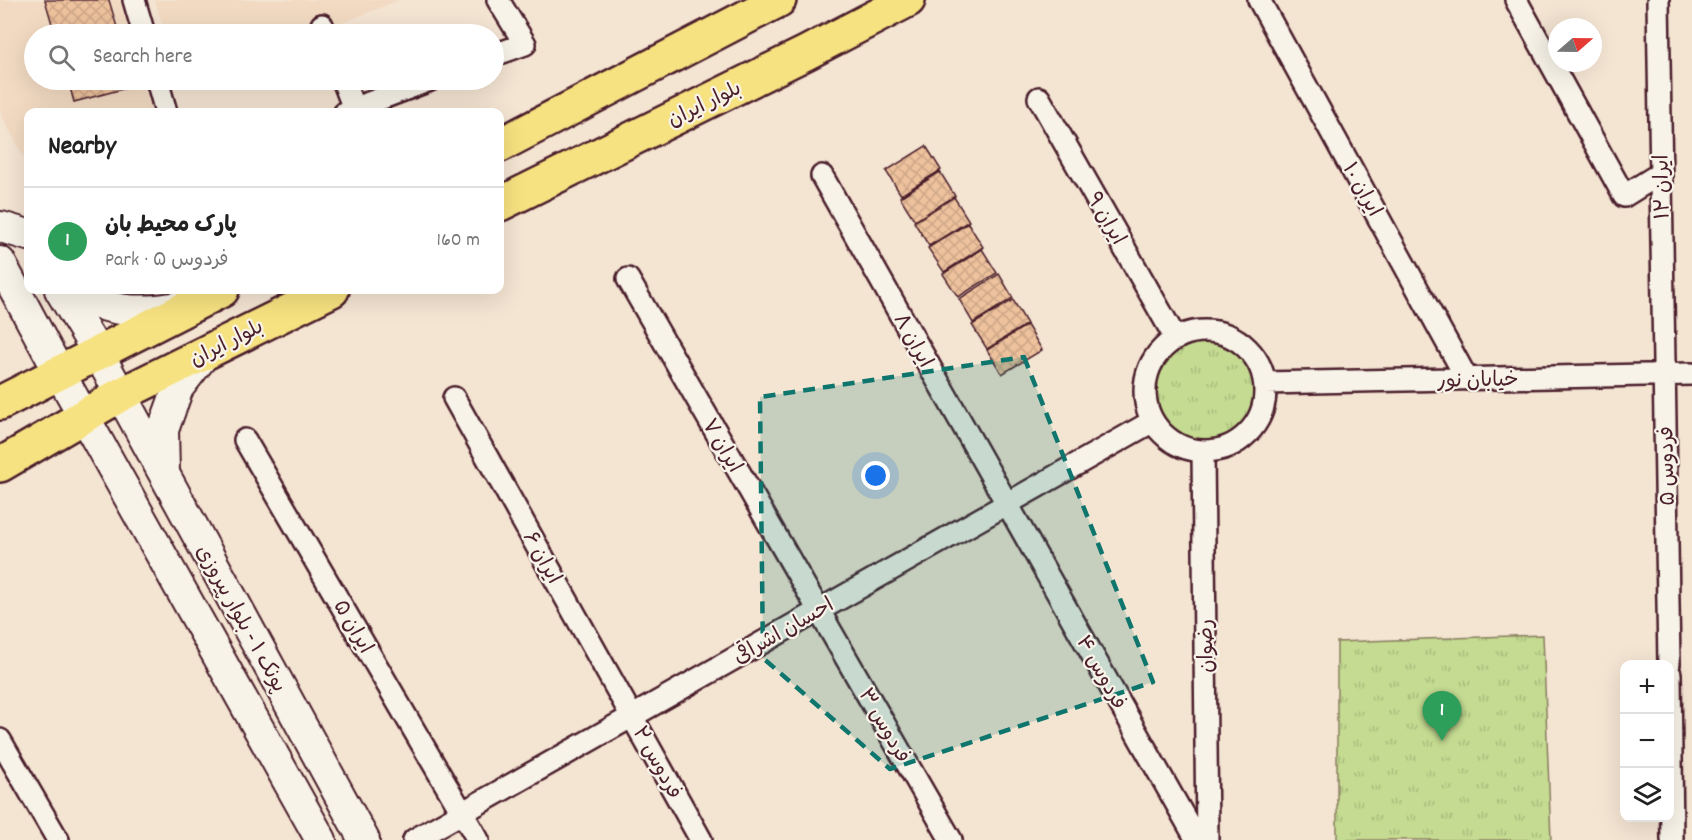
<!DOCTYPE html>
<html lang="en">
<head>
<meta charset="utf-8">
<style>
  :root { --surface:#fff; --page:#f6f6f6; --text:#222; --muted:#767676; --line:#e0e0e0; --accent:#d1495b }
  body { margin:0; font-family:Dekko,"Playpen Sans Arabic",sans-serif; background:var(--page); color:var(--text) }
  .controls { position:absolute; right:18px; bottom:18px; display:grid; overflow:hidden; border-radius:12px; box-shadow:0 6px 24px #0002 }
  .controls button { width:54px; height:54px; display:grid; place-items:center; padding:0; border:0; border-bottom:2px solid var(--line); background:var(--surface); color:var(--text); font:30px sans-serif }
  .compass { position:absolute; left:1548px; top:18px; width:54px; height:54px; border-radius:50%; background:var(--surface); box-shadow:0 6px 24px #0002; rotate:70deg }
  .you { position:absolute; left:876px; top:476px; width:21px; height:21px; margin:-15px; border:4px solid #fff; border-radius:50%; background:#1a73e8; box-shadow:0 0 0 9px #1a73e833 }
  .badge { display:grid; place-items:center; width:39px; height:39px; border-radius:50%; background:var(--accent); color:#fff; font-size:20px; font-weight:700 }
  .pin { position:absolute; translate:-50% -50px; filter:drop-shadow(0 2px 3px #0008) }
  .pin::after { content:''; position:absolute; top:32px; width:21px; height:18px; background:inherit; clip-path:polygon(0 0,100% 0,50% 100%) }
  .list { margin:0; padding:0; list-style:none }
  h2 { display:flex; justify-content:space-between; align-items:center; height:78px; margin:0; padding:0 24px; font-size:26px }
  h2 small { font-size:20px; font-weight:400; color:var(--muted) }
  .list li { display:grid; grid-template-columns:39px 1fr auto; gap:18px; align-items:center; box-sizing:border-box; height:108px; padding:0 24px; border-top:2px solid var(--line) }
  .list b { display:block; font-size:22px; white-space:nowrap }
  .list p { margin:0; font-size:20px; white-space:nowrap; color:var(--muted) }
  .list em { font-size:20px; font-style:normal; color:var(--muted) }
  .icon { flex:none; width:33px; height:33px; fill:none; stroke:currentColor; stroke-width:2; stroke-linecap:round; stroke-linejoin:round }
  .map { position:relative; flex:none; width:1692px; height:840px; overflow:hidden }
  .search { position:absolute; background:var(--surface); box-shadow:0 6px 24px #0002; left:24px; top:24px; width:480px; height:66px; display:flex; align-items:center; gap:15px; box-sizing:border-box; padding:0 21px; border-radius:33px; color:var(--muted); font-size:22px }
  .panel { position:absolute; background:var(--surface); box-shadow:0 6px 24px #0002; left:24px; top:108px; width:480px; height:186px; border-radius:12px }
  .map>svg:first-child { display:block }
  .built { fill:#f2dac2 }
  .grass { fill:url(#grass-tufts); stroke:#877d5e; stroke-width:1.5 }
  .building { fill:url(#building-cross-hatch); stroke:#4a1f2b; stroke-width:1.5 }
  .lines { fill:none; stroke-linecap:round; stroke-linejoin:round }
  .street-casing { stroke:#4a1f2b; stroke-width:26 }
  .secondary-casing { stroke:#4a1f2b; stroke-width:34 }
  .primary-casing { stroke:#4a1f2b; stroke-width:38 }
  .street { stroke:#f7f3e8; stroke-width:21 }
  .secondary { stroke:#f7f3e8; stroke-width:30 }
  .primary { stroke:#f7e281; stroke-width:33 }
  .marked { fill:#0f766e; fill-opacity:0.2; stroke:#0f766e; stroke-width:4.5; stroke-dasharray:12 8; stroke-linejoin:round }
  .labels { text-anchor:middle; stroke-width:4.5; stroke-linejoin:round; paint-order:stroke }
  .street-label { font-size:21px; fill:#4a1f2b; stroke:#f7f3e8 }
</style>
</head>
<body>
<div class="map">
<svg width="1692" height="840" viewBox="0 0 1692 840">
  <defs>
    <pattern id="grass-tufts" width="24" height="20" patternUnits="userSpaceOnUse" patternTransform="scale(1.5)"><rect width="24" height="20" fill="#c4db91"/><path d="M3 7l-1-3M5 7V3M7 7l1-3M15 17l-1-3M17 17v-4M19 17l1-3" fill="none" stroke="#aabc7d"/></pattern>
    <pattern id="building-cross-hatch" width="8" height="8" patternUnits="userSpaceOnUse" patternTransform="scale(1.5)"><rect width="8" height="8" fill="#edc29d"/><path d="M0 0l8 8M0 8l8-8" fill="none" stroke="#cda687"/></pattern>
  </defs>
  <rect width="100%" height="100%" fill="#f4e4d2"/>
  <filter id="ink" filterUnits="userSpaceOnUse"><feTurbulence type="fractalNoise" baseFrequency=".0167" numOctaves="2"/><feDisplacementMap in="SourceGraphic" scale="12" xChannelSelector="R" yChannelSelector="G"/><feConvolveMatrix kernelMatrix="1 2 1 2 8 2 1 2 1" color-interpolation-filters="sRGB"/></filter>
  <g filter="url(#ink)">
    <!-- built -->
    <path class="built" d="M0 0H120L130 34H34V80H142L152 112H28V165L0 112Z
      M155 0H399L315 34H165Z"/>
    <!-- grass -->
    <path class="grass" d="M1194 332C1207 332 1218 332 1230 337 1260 349 1271 386 1260 414 1228 493 1109 431 1155 360 1167 340 1172 337 1194 332Z
      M1543 635 1551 840H1337V642Z"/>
    <!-- building -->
    <path class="building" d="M45 0H109L119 34H55Z
      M68 80H132L134 86 74 102Z
      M926 146 941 170 901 195 886 171Z
      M940 172 955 196 915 221 900 197Z
      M954 197 969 221 929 246 914 222Z
      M968 223 983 247 944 272 928 248Z
      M982 249 997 273 958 297 943 274Z
      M999 274 1013 298 973 323 959 299Z
      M1013 300 1027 324 987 349 972 325Z
      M1027 325 1042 350 1002 374 987 350Z"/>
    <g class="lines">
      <!-- street casing -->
      <g class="street-casing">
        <path id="street" d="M134 0 144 34
          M1259 0 1467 379
          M1516 0 1624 196 1661 173
          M1658 0 1669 664
          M322 25 326 34
          M494 55 525 44 498 0
          M157 80 166 112
          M343 80 354 109
          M1039 98 1176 339
          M345 112 430 80
          M822 176 1197 840
          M628 279 951 840
          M1145 391a60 60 0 1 1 120 0a60 60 0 1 1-120 0Z
          M1265 383 1692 374
          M454 398 701 840
          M245 440 478 840
          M1203 451 1207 840
          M1670 674 1672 840
          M0 740 58 840
          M414 840 1153 421"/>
      </g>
      <!-- secondary casing -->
      <g class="secondary-casing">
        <path id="secondary" d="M1 227 28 235
          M0 262 59 372 321 840
          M60 290 98 353 364 840
          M64 290C108 311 138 316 186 305
          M164 472 163 430 178 388 206 352"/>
      </g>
      <!-- primary casing -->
      <g class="primary-casing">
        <path id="primary" d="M500 145 779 0
          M500 204 806 53 908 0
          M0 403 222 290
          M0 465 120 395 332 290"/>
      </g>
      <!-- street -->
      <use href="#street" class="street"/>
      <!-- secondary -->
      <use href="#secondary" class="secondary"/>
      <!-- primary -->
      <use href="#primary" class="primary"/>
    </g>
  </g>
  <!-- marked area -->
  <path class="marked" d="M1024 357 1153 682 890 769 763 658 760 397Z"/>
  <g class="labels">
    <!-- street labels -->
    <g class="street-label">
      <text transform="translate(704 103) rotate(-26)" y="7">بلوار ایران</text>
      <text transform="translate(1661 187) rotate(-91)" y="7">ایران ۱۲</text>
      <text transform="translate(1363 189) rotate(61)" y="7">ایران ۱۰</text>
      <text transform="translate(1107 218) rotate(60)" y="7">ایران ۹</text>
      <text transform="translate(914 340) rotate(61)" y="7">ایران ۸</text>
      <text transform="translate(226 342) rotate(-27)" y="7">بلوار ایران</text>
      <text transform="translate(1478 379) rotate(-1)" y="7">خیابان نور</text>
      <text transform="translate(723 445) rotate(60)" y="7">ایران ۷</text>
      <text transform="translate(1666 466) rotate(-91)" y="7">فردوس ۵</text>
      <text transform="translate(543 557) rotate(61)" y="7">ایران ۶</text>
      <text transform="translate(242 618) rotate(61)" y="7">پونک ۱ - بلوار پیروزی</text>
      <text transform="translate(354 626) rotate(60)" y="7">ایران ۵</text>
      <text transform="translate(783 630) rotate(-30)" y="7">احسان اشراقی</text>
      <text transform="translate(1205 646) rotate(-91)" y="7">رضوان</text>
      <text transform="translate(1102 672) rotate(61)" y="7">فردوس ۴</text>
      <text transform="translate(885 725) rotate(60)" y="7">فردوس ۳</text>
      <text transform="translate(658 762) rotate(61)" y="7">فردوس ۲</text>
    </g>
  </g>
</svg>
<div class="controls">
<button>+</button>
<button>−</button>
<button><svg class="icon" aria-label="layers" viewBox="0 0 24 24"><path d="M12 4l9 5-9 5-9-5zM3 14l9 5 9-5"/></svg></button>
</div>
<svg class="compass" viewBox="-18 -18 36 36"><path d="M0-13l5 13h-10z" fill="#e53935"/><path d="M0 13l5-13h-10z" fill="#767676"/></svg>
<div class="you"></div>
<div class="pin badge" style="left:1442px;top:741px;background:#2e9e5b">1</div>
<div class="search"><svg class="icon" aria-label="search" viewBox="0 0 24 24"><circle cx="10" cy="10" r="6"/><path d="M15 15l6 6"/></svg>Search here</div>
<section class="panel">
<h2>Nearby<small></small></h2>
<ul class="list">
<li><span class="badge" style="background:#2e9e5b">1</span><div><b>پارک محیط بان</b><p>Park · فردوس ۵</p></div><em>160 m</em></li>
</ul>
</section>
</div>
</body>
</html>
